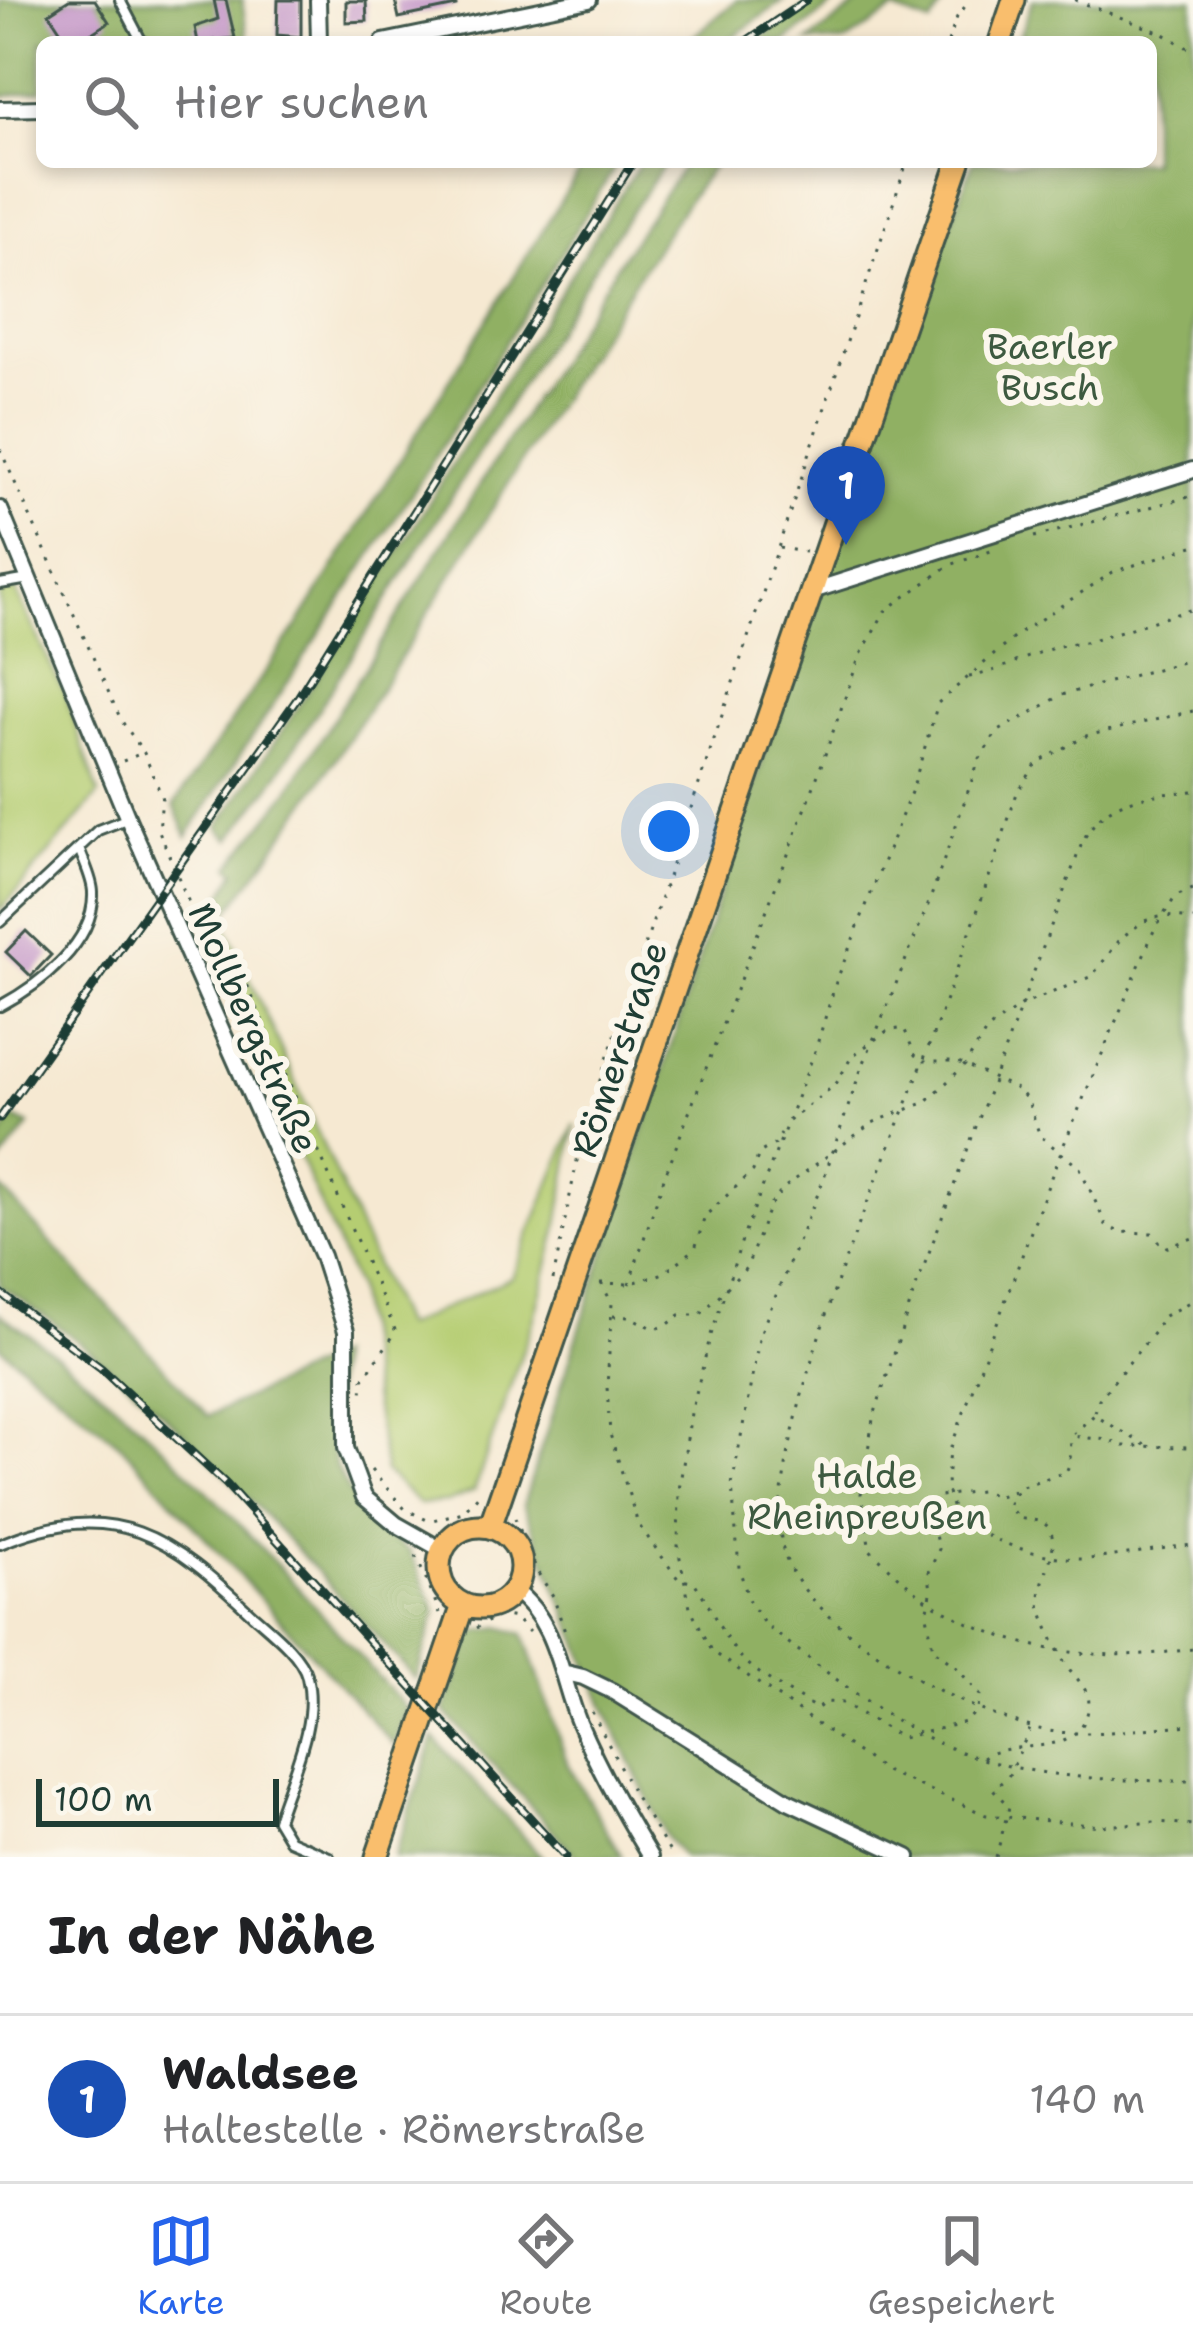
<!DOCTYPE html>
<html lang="de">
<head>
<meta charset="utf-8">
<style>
  :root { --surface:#fff; --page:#f6f6f6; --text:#202124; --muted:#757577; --line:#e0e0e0; --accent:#2563eb }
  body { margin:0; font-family:"Shantell Sans",sans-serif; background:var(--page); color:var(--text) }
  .scale { position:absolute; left:36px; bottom:30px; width:243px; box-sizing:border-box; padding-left:12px; border:6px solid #1f3d34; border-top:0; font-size:33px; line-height:42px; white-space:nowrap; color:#1f3d34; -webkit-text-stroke:9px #fbf7ec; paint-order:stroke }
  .you { position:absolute; left:669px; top:831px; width:42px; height:42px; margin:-30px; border:9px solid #fff; border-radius:50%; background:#1a73e8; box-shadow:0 0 0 18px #1a73e833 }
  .badge { display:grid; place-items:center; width:78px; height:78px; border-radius:50%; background:var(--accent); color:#fff; font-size:39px; font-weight:700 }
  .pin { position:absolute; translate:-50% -99px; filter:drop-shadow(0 3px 6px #0008) }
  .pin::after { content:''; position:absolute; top:63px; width:42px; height:36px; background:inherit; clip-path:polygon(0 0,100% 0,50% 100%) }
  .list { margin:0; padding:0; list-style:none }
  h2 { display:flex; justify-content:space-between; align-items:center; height:156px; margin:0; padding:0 48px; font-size:51px }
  h2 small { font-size:39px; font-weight:400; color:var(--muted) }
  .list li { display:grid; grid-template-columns:78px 1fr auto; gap:36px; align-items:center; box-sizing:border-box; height:168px; padding:0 48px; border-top:3px solid var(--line) }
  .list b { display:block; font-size:45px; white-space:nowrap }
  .list p { margin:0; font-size:39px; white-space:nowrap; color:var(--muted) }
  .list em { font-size:39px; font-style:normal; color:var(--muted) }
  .icon { flex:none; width:66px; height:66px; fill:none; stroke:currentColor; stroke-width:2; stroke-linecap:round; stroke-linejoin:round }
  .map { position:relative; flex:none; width:1193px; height:1857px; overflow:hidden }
  .search { position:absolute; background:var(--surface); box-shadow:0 6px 18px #0003; left:36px; right:36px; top:36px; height:132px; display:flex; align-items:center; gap:30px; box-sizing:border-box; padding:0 42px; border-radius:18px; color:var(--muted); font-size:45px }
  .sheet { height:324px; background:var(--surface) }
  nav { display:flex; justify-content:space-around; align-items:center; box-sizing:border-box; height:168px; border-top:3px solid var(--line); background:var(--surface); font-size:33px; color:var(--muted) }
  nav a { display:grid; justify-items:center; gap:6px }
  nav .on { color:var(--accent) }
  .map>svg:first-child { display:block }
  .green { fill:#b5cd72; stroke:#6a8553; stroke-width:3 }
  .forest { fill:#90b064; stroke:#58764c; stroke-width:3 }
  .building { fill:#c394c7 }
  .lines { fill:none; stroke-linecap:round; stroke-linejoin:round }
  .lane-casing { stroke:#3f574c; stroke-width:14 }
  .street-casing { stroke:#3f574c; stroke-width:20 }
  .primary-casing { stroke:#3f574c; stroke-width:27 }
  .path { stroke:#3f574c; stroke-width:3; stroke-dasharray:3 9; stroke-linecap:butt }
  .lane { stroke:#fff; stroke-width:8 }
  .street { stroke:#fff; stroke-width:14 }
  .primary { stroke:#f9be6d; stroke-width:21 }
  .rail-casing { stroke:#1f3d34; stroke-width:9 }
  .rail { stroke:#fbf7ec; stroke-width:4.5; stroke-dasharray:14; stroke-linecap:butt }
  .labels { text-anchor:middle; stroke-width:12; stroke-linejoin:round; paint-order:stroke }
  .park-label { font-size:36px; fill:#3d5a40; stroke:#fbf7ec }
  .street-label { font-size:36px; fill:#1f3d34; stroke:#fbf7ec }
</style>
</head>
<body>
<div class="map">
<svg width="1193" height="1857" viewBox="0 0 1193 1857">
  <rect width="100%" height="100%" fill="#fbf7ec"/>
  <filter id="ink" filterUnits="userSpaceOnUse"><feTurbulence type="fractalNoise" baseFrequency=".00833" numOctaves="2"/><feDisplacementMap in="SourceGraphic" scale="24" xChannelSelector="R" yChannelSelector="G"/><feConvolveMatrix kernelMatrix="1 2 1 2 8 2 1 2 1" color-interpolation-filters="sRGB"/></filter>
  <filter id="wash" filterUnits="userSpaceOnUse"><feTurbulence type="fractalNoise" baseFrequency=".004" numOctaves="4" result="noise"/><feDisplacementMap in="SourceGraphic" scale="48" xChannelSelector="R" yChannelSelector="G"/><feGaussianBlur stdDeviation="2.7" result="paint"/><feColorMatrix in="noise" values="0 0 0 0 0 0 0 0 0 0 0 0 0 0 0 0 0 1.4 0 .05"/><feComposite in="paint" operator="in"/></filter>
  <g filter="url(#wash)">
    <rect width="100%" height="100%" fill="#f6e9d2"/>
    <!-- green -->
    <path class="green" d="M15 589 65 695 99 794 0 911V592Z
      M223 918 403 1327 512 1277 575 1124 557 1231 533 1321 474 1491 447 1502 419 1504 385 1472 356 1287 209 947Z"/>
    <!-- forest -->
    <path class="forest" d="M0 0H242L248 42H42V90L0 97Z
      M737 0H784L726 42H687Z
      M817 0H839L785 42H755Z
      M864 0H946L931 24 894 10 846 42H808Z
      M1033 0H1193V1857H683L665 1835 606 1710 523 1505 822 576 973 162H1151V42H1017Z
      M585 162H618L420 481 187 836 174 805 301 620Z
      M641 162H666L613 238 270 787 230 839 218 827 360 613Z
      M686 162H716C670 222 631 288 590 352 468 542 360 739 223 918L217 905 236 871 230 866 286 795 624 254Z
      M14 1118 29 1125 0 1164V1139Z
      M0 1187 208 1416 336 1356 330 1441 336 1468 364 1519 410 1552 436 1611 416 1679C285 1539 163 1390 0 1286Z
      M0 1314C158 1421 279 1568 407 1709L394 1745 121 1445 0 1347Z
      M500 1627 524 1634 568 1765 622 1857H577L444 1711 473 1632Z
      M434 1738 542 1857H394Z"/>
    <g id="blocks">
      <!-- building -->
      <path class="building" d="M69 0H95L109 22 78 42H68L49 13Z
        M214 0H226L235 38 198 42 195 27 218 19Z
        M278 0H301V37L277 35Z
        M395 0H456V6L399 18Z
        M346 1H366L367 21 346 22Z
        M26 931 51 955 31 976 6 952Z"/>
    </g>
  </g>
  <g filter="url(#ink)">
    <use href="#blocks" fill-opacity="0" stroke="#3f574c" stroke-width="3"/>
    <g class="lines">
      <!-- lane casing -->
      <g class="lane-casing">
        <path id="lane" d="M120 0 142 42
          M0 584 29 579
          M0 922 98 830 126 819
          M0 1006C39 985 95 943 93 893 93 879 83 861 79 848
          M0 1544C116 1496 170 1537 253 1615 271 1631 301 1654 307 1677 319 1723 290 1777 277 1820L289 1840 329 1857"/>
      </g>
      <!-- street casing -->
      <g class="street-casing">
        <path id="street" d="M318 0 319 42
          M383 42 589 0
          M0 109 42 108
          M0 509 128 819 322 1256 346 1331V1448L364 1497 396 1524 442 1550
          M809 592 1193 470
          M514 1590C557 1622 560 1676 579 1723 599 1770 624 1814 650 1857
          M562 1672 583 1677 612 1691 788 1801 908 1857"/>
      </g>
      <!-- primary casing -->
      <g class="primary-casing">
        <path id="primary" d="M1000 42 1014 0
          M439 1567a41 41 0 1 1 82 0a41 41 0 1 1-82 0Z
          M490 1527 959 162
          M377 1857 463 1605"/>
      </g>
      <!-- path -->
      <path class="path" d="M1075 0 1164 34 1193 51
        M948 42 957 17 970 0
        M0 449 121 720 144 753 162 797 159 831 189 903 208 934 234 954 396 1332 363 1379 362 1396
        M1034 537 1193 496
        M1193 546 1113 572 1018 634 938 703 913 787 836 982 815 1051 742 1240 710 1338 691 1413 679 1490 678 1548 690 1607 712 1651 883 1770 986 1815 1101 1826 1156 1822 1193 1825
        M779 548 805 552
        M1193 659 1062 695 997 732 979 760 928 905 859 1075 820 1189 760 1334 732 1485 739 1568 749 1601 765 1625C813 1661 862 1702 915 1731 998 1778 1101 1781 1193 1781
        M969 677C1009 670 1045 644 1085 642L1193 609
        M1193 711 1086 736 1037 763 1017 793C988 882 957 971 924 1059 876 1185 821 1304 792 1436 785 1470 774 1520 784 1553 807 1630 980 1724 1057 1732 1101 1736 1149 1727 1193 1725
        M123 761 142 753
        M1193 791C1147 796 1104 796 1082 843L912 1298 873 1419 861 1494 870 1550C893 1570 916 1595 942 1609 1022 1655 1103 1662 1193 1649
        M1193 889 1176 896 1155 928 1057 1161 950 1450C949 1465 945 1483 949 1497 958 1540 1053 1561 1089 1559 1124 1556 1158 1548 1193 1545
        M789 1121 836 1084 852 1056 887 1031 904 1028 915 1055 923 1061H956L1019 1090 1028 1101 1040 1136 1080 1168 1106 1225 1119 1232 1152 1233 1165 1248 1193 1238
        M553 1280 583 1131 907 162
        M600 1283 629 1284 664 1273 695 1249 705 1216 753 1171 759 1153 775 1144 781 1134
        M601 1283 612 1303 607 1387 610 1434 638 1524 679 1580 694 1582C711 1605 720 1634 739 1655 760 1678 791 1692 817 1709L825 1702 843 1703 902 1738 966 1722 978 1709 980 1695 957 1668 933 1649 927 1615 931 1593 929 1572 939 1549 929 1516 940 1496 980 1491 999 1496 1014 1491
        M629 1284 664 1178 810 797 859 658 885 611 950 565 991 551
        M613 1316 630 1317 655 1329 666 1326 680 1315H700L747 1267 770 1205 785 1187 872 1123 926 1102 965 1065 987 1030 1020 1006 1092 976 1122 937 1144 921 1163 916 1193 919
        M1095 1412 1099 1399 1155 1331 1161 1318 1193 1300
        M1145 1445 1094 1415 1071 1436 1108 1440 1123 1446 1193 1447
        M371 1470 405 1509 429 1521 463 1512 480 1493
        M515 1518 538 1573 553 1596 566 1635
        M416 1556 440 1613
        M476 1628 500 1615 515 1618 529 1632
        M592 1712 636 1798 673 1857
        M982 1758C1009 1740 1057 1755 1079 1729 1086 1722 1092 1704 1087 1694 1083 1683 1071 1673 1065 1663 1056 1649 1048 1628 1042 1612 1032 1584 1062 1556 1050 1530 1043 1517 1028 1522 1017 1517L1008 1505 1019 1487 1066 1472 1070 1463 1071 1436
        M996 1857 1009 1807 993 1789 1008 1777 1031 1727"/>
      <!-- lane -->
      <use href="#lane" class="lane"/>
      <!-- street -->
      <use href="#street" class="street"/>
      <!-- primary -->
      <use href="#primary" class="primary"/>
      <!-- rail casing -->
      <g class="rail-casing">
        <path id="rail" d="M745 42 807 0
          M0 1118 297 699 633 162
          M0 1293 101 1368 226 1484 566 1857"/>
      </g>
      <!-- rail -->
      <use href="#rail" class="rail"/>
    </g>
  </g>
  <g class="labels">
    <!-- park labels -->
    <g class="park-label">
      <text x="1050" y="359">Baerler<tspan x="1050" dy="41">Busch</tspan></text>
      <text x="867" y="1488">Halde<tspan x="867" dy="41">Rheinpreußen</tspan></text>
    </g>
    <!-- street labels -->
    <g class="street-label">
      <text transform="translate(254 1028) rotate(66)" y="13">Mollbergstraße</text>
      <text transform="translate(619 1049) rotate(-71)" y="13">Römerstraße</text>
    </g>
  </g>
</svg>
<div class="scale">100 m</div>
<div class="you"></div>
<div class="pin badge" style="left:846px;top:545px;background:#1a4fb4">1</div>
<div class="search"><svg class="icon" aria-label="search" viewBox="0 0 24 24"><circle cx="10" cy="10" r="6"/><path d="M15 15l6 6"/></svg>Hier suchen</div>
</div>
<section class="sheet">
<h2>In der Nähe<small></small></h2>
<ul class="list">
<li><span class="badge" style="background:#1a4fb4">1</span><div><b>Waldsee</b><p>Haltestelle · Römerstraße</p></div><em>140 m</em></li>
</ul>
</section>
<nav>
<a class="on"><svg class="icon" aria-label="map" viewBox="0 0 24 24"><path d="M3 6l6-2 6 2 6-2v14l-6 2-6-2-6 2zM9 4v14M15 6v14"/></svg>Karte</a>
<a><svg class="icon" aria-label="directions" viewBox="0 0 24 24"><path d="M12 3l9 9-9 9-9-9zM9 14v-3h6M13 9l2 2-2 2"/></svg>Route</a>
<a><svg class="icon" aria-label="saved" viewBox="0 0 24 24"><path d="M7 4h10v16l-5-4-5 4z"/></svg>Gespeichert</a>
</nav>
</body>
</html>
